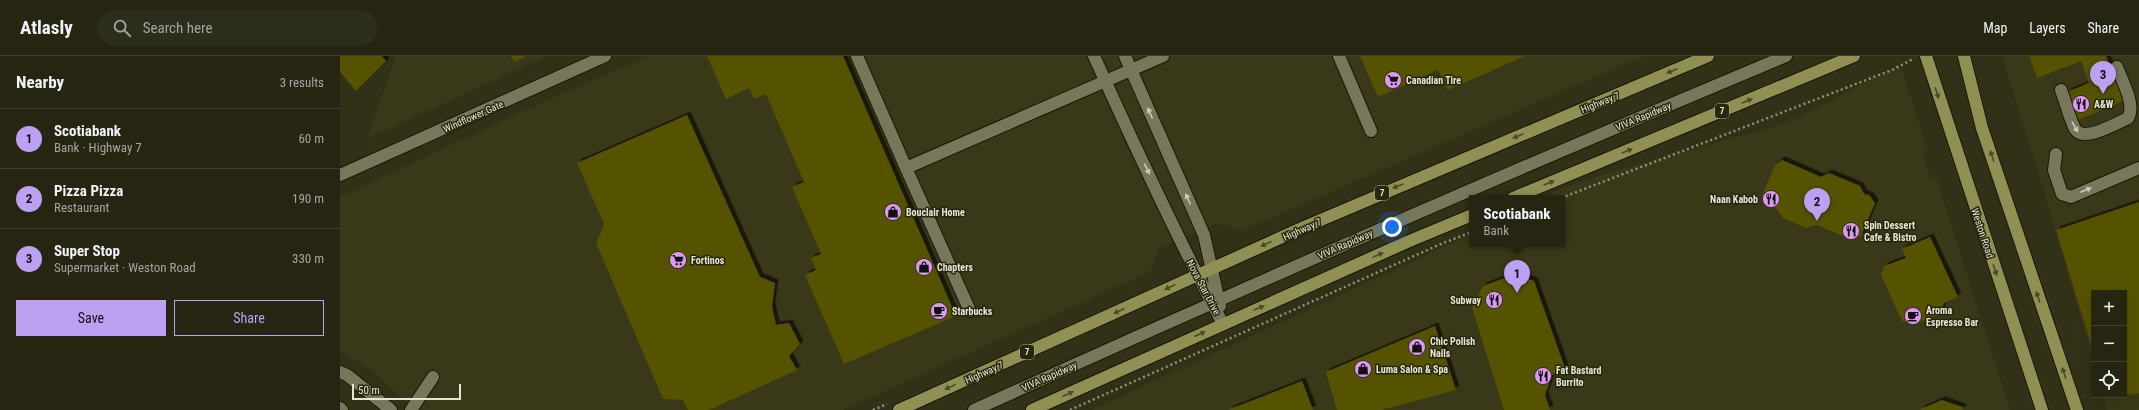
<!DOCTYPE html>
<html lang="en">
<head>
<meta charset="utf-8">
<style>
  :root { --surface:#252512; --page:#2d2d1b; --text:#f1f3f6; --muted:#a3a59f; --line:#424232; --accent:#bca0f2 }
  body { margin:0; font-family:"Roboto Condensed",sans-serif; background:var(--page); color:var(--text) }
  .controls { position:absolute; right:12px; bottom:12px; display:grid; overflow:hidden; border-radius:0px; box-shadow:0 4px 16px #0002 }
  .controls button { width:36px; height:36px; display:grid; place-items:center; padding:0; border:0; border-bottom:1px solid var(--line); background:var(--surface); color:var(--text); font:20px sans-serif }
  .scale { position:absolute; left:12px; bottom:10px; width:109px; box-sizing:border-box; padding-left:4px; border:2px solid #e5e5d6; border-top:0; font-size:11px; line-height:14px; white-space:nowrap; color:#e5e5d6; -webkit-text-stroke:3px #27270e; paint-order:stroke }
  .you { position:absolute; left:1052px; top:171px; width:14px; height:14px; margin:-10px; border:3px solid #fff; border-radius:50%; background:#1a73e8; box-shadow:0 0 0 6px #1a73e833 }
  .badge { display:grid; place-items:center; width:26px; height:26px; border-radius:50%; background:var(--accent); color:#111; font-size:13px; font-weight:700 }
  .pin { position:absolute; translate:-50% -33px; filter:drop-shadow(0 1px 2px #0008) }
  .pin::after { content:''; position:absolute; top:21px; width:14px; height:12px; background:inherit; clip-path:polygon(0 0,100% 0,50% 100%) }
  .popup { position:absolute; left:1129px; top:139px; width:96px; height:52px; box-sizing:border-box; display:grid; place-content:center; border-radius:0px; background:var(--surface); filter:drop-shadow(0 1px 3px #0005); font-size:13px; white-space:nowrap; color:var(--muted) }
  .popup b { font-size:15px; color:var(--text) }
  .popup::after { content:''; position:absolute; left:50%; top:100%; margin-left:-8px; border:8px solid transparent; border-top-color:var(--surface) }
  .list { margin:0; padding:0; list-style:none }
  h2 { display:flex; justify-content:space-between; align-items:center; height:52px; margin:0; padding:0 16px; font-size:17px }
  h2 small { font-size:13px; font-weight:400; color:var(--muted) }
  .list li { display:grid; grid-template-columns:26px 1fr auto; gap:12px; align-items:center; box-sizing:border-box; height:60px; padding:0 16px; border-top:1px solid var(--line) }
  .list b { display:block; font-size:15px; white-space:nowrap }
  .list p { margin:0; font-size:13px; white-space:nowrap; color:var(--muted) }
  .list em { font-size:13px; font-style:normal; color:var(--muted) }
  .actions { display:flex; gap:8px; padding:12px 16px }
  .actions a { flex:1; padding:9px 0; border:1px solid var(--accent); border-radius:0px; text-align:center; font-size:14px; color:var(--accent) }
  .actions .main { background:var(--accent); color:#111 }
  .icon { flex:none; width:22px; height:22px; fill:none; stroke:currentColor; stroke-width:2; stroke-linecap:round; stroke-linejoin:round }
  .map { position:relative; flex:none; width:1799px; height:354px; overflow:hidden }
  header { display:flex; align-items:center; gap:24px; box-sizing:border-box; height:56px; padding:0 20px; background:var(--surface); border-bottom:1px solid var(--line) }
  header strong { font-size:19px }
  nav { display:flex; gap:22px; margin-inline-start:auto; font-size:14px }
  .search { width:280px; height:36px; background:var(--page); display:flex; align-items:center; gap:10px; box-sizing:border-box; padding:0 14px; border-radius:22px; color:var(--muted); font-size:15px }
  main { display:flex }
  aside { flex:1; background:var(--surface) }
  .map>svg:first-child { display:block }
  .built { fill:#393919 }
  .building { fill:#545204; filter:url(#shadow) }
  .lines { fill:none; stroke-linecap:round; stroke-linejoin:round }
  .minor-casing { stroke:#191802; stroke-width:14 }
  .major-casing { stroke:#191802; stroke-width:14 }
  .path { stroke:#91917d; stroke-width:2.5; stroke-dasharray:2 3; stroke-linecap:butt }
  .minor { stroke:#77775c; stroke-width:12 }
  .major { stroke:#909054; stroke-width:12 }
  .oneway { fill:#4c4c26 }
  .oneway2 { fill:#cacab8 }
  .labels { text-anchor:middle; stroke-width:3; stroke-linejoin:round; paint-order:stroke }
  .shield { fill:#27270e; stroke:#acac9a; stroke-width:1 }
  .shield-label { font-size:9px; font-weight:bold; fill:#e5e5d6 }
  .poi-label { font-size:10px; font-weight:bold; fill:#e5e5d6; stroke:#27270e; text-anchor:start }
  .street-label { font-size:10px; fill:#e5e5d6; stroke:#27270e }
</style>
</head>
<body>
<header>
<strong>Atlasly</strong>
<div class="search"><svg class="icon" aria-label="search" viewBox="0 0 24 24"><circle cx="10" cy="10" r="6"/><path d="M15 15l6 6"/></svg>Search here</div>
<nav><a>Map</a><a>Layers</a><a>Share</a></nav>
</header>
<main>
<aside>
<h2>Nearby<small>3 results</small></h2>
<ul class="list">
<li><span class="badge">1</span><div><b>Scotiabank</b><p>Bank · Highway 7</p></div><em>60 m</em></li>
<li><span class="badge">2</span><div><b>Pizza Pizza</b><p>Restaurant</p></div><em>190 m</em></li>
<li><span class="badge">3</span><div><b>Super Stop</b><p>Supermarket · Weston Road</p></div><em>330 m</em></li>
</ul>
<div class="actions"><a class="main">Save</a><a>Share</a></div>
</aside>
<div class="map">
<svg width="1799" height="354" viewBox="0 0 1799 354">
  <defs>
    <filter id="shadow"><feDropShadow dx="3.5" dy="-3.5" stdDeviation="0" flood-color="#0009"/></filter>
  </defs>
  <rect width="100%" height="100%" fill="#313118"/>
  <!-- built -->
  <path class="built" d="M56 0H207L27 83Z
    M308 0H1304L901 175 877 167 819 192 810 216 503 354H75L34 316 0 294V141L192 51Z
    M1662 0H1799V354H1767L1763 339H1784V237H1754V309L1711 158Z
    M1558 9 1562 14 1588 94 1582 95 1590 122 1596 121 1670 354H752L1132 178V188H1222V142H1208L1213 136 1247 123 1450 66Z"/>
  <!-- building -->
  <path class="building" d="M0 0H42L46 5 16 35 0 16Z
    M171 0H187L174 6Z
    M367 0H503L616 260 504 308 465 219 476 214 471 202 481 198 452 131 464 126 426 38 414 43 409 32 386 43Z
    M1020 0H1185L1108 34 1098 14 1038 41Z
    M1689 0H1766L1783 45 1738 64 1727 36 1749 27 1741 5 1697 22Z
    M347 59 420 221 435 227 432 250 436 269 449 267 460 288 449 300 457 314 369 354H348L343 344 323 343 256 187 264 168 237 107Z
    M1442 104 1481 121 1489 117 1520 130 1524 138 1529 139 1535 147 1521 180 1510 183 1477 169 1466 172 1443 162 1436 152 1427 148 1422 140 1435 109Z
    M1799 146V337L1791 339 1784 336V237H1754V298L1716 174Z
    M1590 181 1618 241 1604 247 1600 258 1573 269 1562 265 1541 219 1544 210 1566 202 1562 193Z
    M1175 218 1194 225 1225 312 1212 319 1205 339 1210 354H1164L1132 252 1143 230Z
    M1095 270 1116 334 1041 354H997L986 316Z
    M962 325 973 354H888Z
    M1602 344 1622 351 1623 354H1579Z"/>
  <g class="lines">
    <!-- minor casing -->
    <g class="minor-casing">
      <path id="minor" d="M517 0 566 112 823 0
        M754 0C795 91 836 180 883 268
        M785 0 864 179 880 250
        M999 0 1031 75
        M1721 34C1726 47 1729 61 1735 73 1743 87 1777 67 1788 62 1796 48 1782 25 1777 11
        M1716 98 1714 114 1722 138 1731 141 1799 112
        M566 112 630 255
        M0 119 265 0
        M0 316 7 319 51 354
        M0 352 2 354
        M71 354 93 321
        M634 354C903 232 1173 114 1446 0"/>
    </g>
    <!-- major casing -->
    <g class="major-casing">
      <path id="major" d="M1586 0 1702 354
        M1624 0 1642 72 1737 354
        M1173 142 1514 0
        M559 354 962 172 1368 0
        M692 354 1067 186 1132 159"/>
    </g>
    <!-- path -->
    <path class="path" d="M1221 142 1552 14 1573 3
      M533 354 547 348
      M730 354 1103 187 1132 176"/>
    <!-- minor -->
    <use href="#minor" class="minor"/>
    <!-- major -->
    <use href="#major" class="major"/>
  </g>
  <!-- one-way arrows -->
  <defs><path id="oneway-solid" d="M-6-.8H1V-3.2L6.5 0L1 3.2V.8H-6Z"/></defs>
  <g class="oneway">
    <use href="#oneway-solid" transform="translate(1332 15) rotate(157)"/>
    <use href="#oneway-solid" transform="translate(1597 37) rotate(72)"/>
    <use href="#oneway-solid" transform="translate(1407 45) rotate(-23)"/>
    <use href="#oneway-solid" transform="translate(1178 80) rotate(157)"/>
    <use href="#oneway-solid" transform="translate(1287 95) rotate(-23)"/>
    <use href="#oneway-solid" transform="translate(1652 100) rotate(-108)"/>
    <use href="#oneway-solid" transform="translate(1209 127) rotate(-23)"/>
    <use href="#oneway-solid" transform="translate(1058 130) rotate(157)"/>
    <use href="#oneway-solid" transform="translate(926 188) rotate(155)"/>
    <use href="#oneway-solid" transform="translate(1038 199) rotate(-24)"/>
    <use href="#oneway-solid" transform="translate(1655 214) rotate(72)"/>
    <use href="#oneway-solid" transform="translate(830 231) rotate(155)"/>
    <use href="#oneway-solid" transform="translate(1698 241) rotate(-108)"/>
    <use href="#oneway-solid" transform="translate(919 252) rotate(-23)"/>
    <use href="#oneway-solid" transform="translate(779 255) rotate(156)"/>
    <use href="#oneway-solid" transform="translate(860 278) rotate(-24)"/>
    <use href="#oneway-solid" transform="translate(1724 317) rotate(-109)"/>
    <use href="#oneway-solid" transform="translate(610 331) rotate(156)"/>
    <use href="#oneway-solid" transform="translate(728 338) rotate(-24)"/>
  </g>
  <g class="oneway2">
    <use href="#oneway-solid" transform="translate(810 57) rotate(-114)"/>
    <use href="#oneway-solid" transform="translate(1735 71) rotate(61)"/>
    <use href="#oneway-solid" transform="translate(807 113) rotate(63)"/>
    <use href="#oneway-solid" transform="translate(1746 134) rotate(-23)"/>
    <use href="#oneway-solid" transform="translate(848 143) rotate(-114)"/>
  </g>
  <!-- icons -->
  <defs>
    <g id="supermarket-disc" transform="scale(0.9)"><circle r="9.5" fill="#de98f2" stroke="#27270e"/><path d="M-6-5.5h2.5l.6 2H6L4.5 2H-2.5L-4.4-4H-6ZM-1.5 3.2a1.3 1.3 0 1 0 .1 0ZM3 3.2a1.3 1.3 0 1 0 .1 0Z" fill="#111"/></g>
    <g id="restaurant-disc" transform="scale(0.9)"><circle r="9.5" fill="#de98f2" stroke="#27270e"/><path d="M-5-6h1v4h1v-4h1v4h1v-4h1v5L-1.5 .5V6h-2V.5L-5-1ZM5-6V6H3V1.5H1.5Q1.5-4 5-6Z" fill="#111"/></g>
    <g id="shop-disc" transform="scale(0.9)"><circle r="9.5" fill="#de98f2" stroke="#27270e"/><path d="M-5-2.5h2.3a2.7 3.5 0 0 1 5.4 0H5L5.5 6h-11ZM-1.5-2.5h3a1.5 2.3 0 0 0-3 0Z" fill="#111"/></g>
    <g id="cafe-disc" transform="scale(0.9)"><circle r="9.5" fill="#de98f2" stroke="#27270e"/><path d="M-5.5-4.5H6V0H3Q3 3.5 0 3.5H-2.5Q-5.5 3.5-5.5 0ZM3-3.2v2h1.7v-2ZM-6 4.5H4V6H-6Z" fill="#111"/></g>
  </defs>
  <g fill-rule="evenodd">
    <use href="#supermarket-disc" x="1053" y="24"/>
    <use href="#restaurant-disc" x="1741" y="48"/>
    <use href="#restaurant-disc" x="1431" y="143"/>
    <use href="#shop-disc" x="553" y="156"/>
    <use href="#restaurant-disc" x="1511" y="175"/>
    <use href="#supermarket-disc" x="338" y="204"/>
    <use href="#shop-disc" x="584" y="211"/>
    <use href="#restaurant-disc" x="1154" y="244"/>
    <use href="#cafe-disc" x="599" y="255"/>
    <use href="#cafe-disc" x="1573" y="260"/>
    <use href="#shop-disc" x="1077" y="291"/>
    <use href="#shop-disc" x="1023" y="313"/>
    <use href="#restaurant-disc" x="1203" y="320"/>
  </g>
  <g class="labels">
    <!-- shield labels -->
    <g class="shield">
      <rect x="1375" y="48" width="14" height="14" rx="3"/>
      <rect x="1035" y="130" width="14" height="14" rx="3"/>
      <rect x="680" y="289" width="14" height="14" rx="3"/>
    </g>
    <g class="shield-label">
      <text x="1382" y="58">7</text>
      <text x="1042" y="140">7</text>
      <text x="687" y="299">7</text>
    </g>
    <!-- poi labels -->
    <g class="poi-label">
      <text x="1066" y="28">Canadian Tire</text>
      <text x="1754" y="52">A&amp;W</text>
      <text x="1418" y="147" text-anchor="end">Naan Kabob</text>
      <text x="566" y="160">Bouclair Home</text>
      <text x="1524" y="173">Spin Dessert<tspan x="1524" dy="12">Cafe &amp; Bistro</tspan></text>
      <text x="351" y="208">Fortinos</text>
      <text x="597" y="215">Chapters</text>
      <text x="1141" y="248" text-anchor="end">Subway</text>
      <text x="1586" y="258">Aroma<tspan x="1586" dy="12">Espresso Bar</tspan></text>
      <text x="612" y="259">Starbucks</text>
      <text x="1090" y="289">Chic Polish<tspan x="1090" dy="12">Nails</tspan></text>
      <text x="1036" y="317">Luma Salon &amp; Spa</text>
      <text x="1216" y="318">Fat Bastard<tspan x="1216" dy="12">Burrito</tspan></text>
    </g>
    <!-- street labels -->
    <g class="street-label">
      <text transform="translate(1260 46) rotate(-22)" y="4">Highway 7</text>
      <text transform="translate(133 60) rotate(-24)" y="4">Windflower Gate</text>
      <text transform="translate(1303 60) rotate(-23)" y="4">VIVA Rapidway</text>
      <text transform="translate(962 173) rotate(-24)" y="4">Highway 7</text>
      <text transform="translate(1643 177) rotate(72)" y="4">Weston Road</text>
      <text transform="translate(1005 188) rotate(-24)" y="4">VIVA Rapidway</text>
      <text transform="translate(864 231) rotate(62)" y="4">Nova Star Drive</text>
      <text transform="translate(644 316) rotate(-24)" y="4">Highway 7</text>
      <text transform="translate(709 320) rotate(-24)" y="4">VIVA Rapidway</text>
    </g>
  </g>
</svg>
<div class="controls">
<button>+</button>
<button>−</button>
<button><svg class="icon" aria-label="locate" viewBox="0 0 24 24"><circle cx="12" cy="12" r="6"/><path d="M12 2v4M12 18v4M2 12h4M18 12h4"/></svg></button>
</div>
<div class="scale">50 m</div>
<div class="you"></div>
<div class="pin badge" style="left:1177px;top:237px">1</div>
<div class="popup"><b>Scotiabank</b>Bank</div>
<div class="pin badge" style="left:1477px;top:165px">2</div>
<div class="pin badge" style="left:1763px;top:38px">3</div>
</div>
</main>
</body>
</html>
